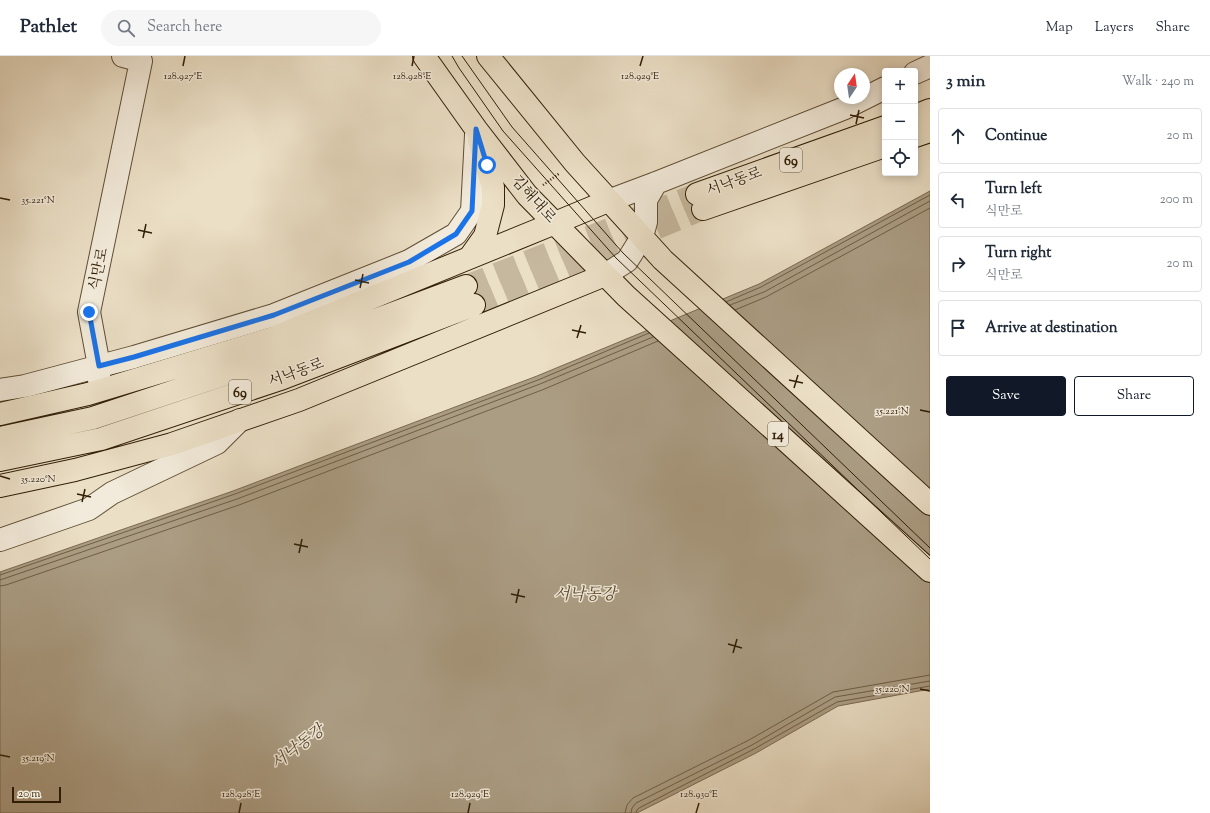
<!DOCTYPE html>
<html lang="en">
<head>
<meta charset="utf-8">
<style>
  :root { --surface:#fff; --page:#f6f6f7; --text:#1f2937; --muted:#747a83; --line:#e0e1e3; --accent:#111827 }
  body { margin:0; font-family:"Sorts Mill Goudy","Noto Serif KR",serif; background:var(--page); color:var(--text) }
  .controls { position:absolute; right:12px; top:12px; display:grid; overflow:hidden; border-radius:4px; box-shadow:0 2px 10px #0003 }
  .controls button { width:36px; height:36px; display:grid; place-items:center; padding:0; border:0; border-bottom:1px solid var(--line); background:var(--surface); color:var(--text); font:20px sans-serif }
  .compass { position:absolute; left:834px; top:12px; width:36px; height:36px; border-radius:50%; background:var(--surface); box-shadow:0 2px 10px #0003; rotate:13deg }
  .scale { position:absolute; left:12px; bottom:10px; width:49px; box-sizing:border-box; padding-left:4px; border:2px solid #301e05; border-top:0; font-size:11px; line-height:14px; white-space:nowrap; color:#301e05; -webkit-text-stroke:3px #f2eada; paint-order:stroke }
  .stop { position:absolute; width:12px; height:12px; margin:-9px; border:3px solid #1a73e8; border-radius:50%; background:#fff }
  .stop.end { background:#1a73e8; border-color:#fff; box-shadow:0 1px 4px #0008 }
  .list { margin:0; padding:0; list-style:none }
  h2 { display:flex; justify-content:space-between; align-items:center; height:52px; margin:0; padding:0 16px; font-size:17px }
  h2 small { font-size:13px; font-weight:400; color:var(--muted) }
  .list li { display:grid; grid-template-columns:26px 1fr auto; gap:12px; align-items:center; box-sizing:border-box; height:56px; margin:0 8px 8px; padding:0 8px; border:1px solid var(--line); border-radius:4px }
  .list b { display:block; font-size:15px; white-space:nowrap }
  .list p { margin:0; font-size:13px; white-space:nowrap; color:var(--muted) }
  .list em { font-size:13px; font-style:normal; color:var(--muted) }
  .actions { display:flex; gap:8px; padding:12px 16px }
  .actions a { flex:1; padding:9px 0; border:1px solid var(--accent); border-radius:4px; text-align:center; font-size:14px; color:var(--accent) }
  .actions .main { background:var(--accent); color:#fff }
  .icon { flex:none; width:22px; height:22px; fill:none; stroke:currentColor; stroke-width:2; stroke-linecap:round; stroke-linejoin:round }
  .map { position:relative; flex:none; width:930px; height:757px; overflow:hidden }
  header { display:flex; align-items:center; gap:24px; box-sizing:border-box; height:56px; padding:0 20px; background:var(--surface); border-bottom:1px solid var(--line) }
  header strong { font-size:19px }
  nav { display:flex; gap:22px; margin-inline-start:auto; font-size:14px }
  .search { width:280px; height:36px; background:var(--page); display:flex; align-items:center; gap:10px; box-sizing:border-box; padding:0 14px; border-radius:22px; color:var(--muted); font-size:15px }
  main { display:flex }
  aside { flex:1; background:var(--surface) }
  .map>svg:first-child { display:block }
  .water { fill:#ab9d84; stroke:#7a6a51 }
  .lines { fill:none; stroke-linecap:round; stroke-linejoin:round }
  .shore { stroke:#6e5e44; stroke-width:1 }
  .minor-tunnel { stroke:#c6b89f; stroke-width:22; stroke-dasharray:22 11; stroke-linecap:butt }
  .highway-tunnel { stroke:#c6b89f; stroke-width:22; stroke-dasharray:22 11; stroke-linecap:butt }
  .minor-casing { stroke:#5f4e35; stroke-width:24 }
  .major-casing { stroke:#301e05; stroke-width:24 }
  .highway-casing { stroke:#301e05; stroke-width:24 }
  .path { stroke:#301e05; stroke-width:2.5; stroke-dasharray:1 2; stroke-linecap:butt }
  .minor { stroke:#f2eada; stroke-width:22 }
  .major { stroke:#ebdfc6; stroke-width:22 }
  .highway { stroke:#ebdfc6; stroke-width:22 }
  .tram { stroke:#301e05; stroke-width:1 }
  .route { stroke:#1a73e8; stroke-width:5 }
  .ticks { fill:none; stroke:#301e05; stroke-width:1.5 }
  .labels { text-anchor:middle; stroke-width:3; stroke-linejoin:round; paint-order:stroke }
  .shield { fill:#f2eada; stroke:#6a5b45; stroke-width:1 }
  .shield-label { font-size:14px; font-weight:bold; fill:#301e05 }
  .street-label { font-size:15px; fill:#301e05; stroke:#f2eada }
  .water-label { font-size:16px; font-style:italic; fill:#5b4a31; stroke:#f2eada }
  .ticks-label { font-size:10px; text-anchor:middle; fill:#301e05; stroke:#f2eada; stroke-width:3; stroke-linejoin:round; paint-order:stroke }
</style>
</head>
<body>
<header>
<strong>Pathlet</strong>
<div class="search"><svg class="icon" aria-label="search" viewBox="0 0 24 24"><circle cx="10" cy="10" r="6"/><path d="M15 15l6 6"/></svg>Search here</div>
<nav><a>Map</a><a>Layers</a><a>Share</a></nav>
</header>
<main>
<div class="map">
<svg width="930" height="757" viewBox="0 0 930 757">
  <rect width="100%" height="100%" fill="#ebdfc6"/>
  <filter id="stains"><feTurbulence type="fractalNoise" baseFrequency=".005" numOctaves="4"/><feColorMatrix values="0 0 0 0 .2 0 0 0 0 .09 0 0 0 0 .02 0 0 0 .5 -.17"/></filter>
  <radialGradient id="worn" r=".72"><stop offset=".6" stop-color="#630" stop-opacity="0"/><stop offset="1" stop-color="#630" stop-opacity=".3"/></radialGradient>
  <!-- water -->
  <path class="water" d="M930 135V633L838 650 756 697 637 757H0V516L233 435 537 320 759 228Z"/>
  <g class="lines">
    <!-- shore -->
    <path class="shore" d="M726 246 761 231 930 139
      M730 249 764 236 930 145
      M735 254 766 241 930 152
      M0 519 235 438 538 324 649 277
      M0 524 237 443 540 328 653 281
      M0 530 6 529 239 449 542 334 658 285
      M625 757 627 749 633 742 749 684 833 636 930 619
      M631 757 632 752 636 747 752 689 835 641 930 625
      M636 757 637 754 639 752 754 693 837 646 930 630"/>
    <!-- minor-tunnel -->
    <path class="minor-tunnel" d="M99 324 113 414"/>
    <!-- highway-tunnel -->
    <path class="highway-tunnel" d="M466 230 697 138
      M474 249 703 153"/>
    <!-- minor casing -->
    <g class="minor-casing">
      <path id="minor" d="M915 17 930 10
        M608 145 656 127 845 52 885 32
        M605 219 627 205 642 181 646 166V144L656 127
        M99 324V310L89 256 141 5 123 0
        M0 334 25 330 134 301 274 259 409 205 456 178 472 155 476 79
        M0 484 89 453 112 437 217 387 240 364"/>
    </g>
    <!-- major casing -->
    <g class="major-casing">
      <path id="major" d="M424 0 476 73 527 139 626 240 930 515
        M488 0 575 107 663 204 930 448
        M470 201 485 180 493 149V131L479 84"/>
    </g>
    <!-- highway casing -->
    <g class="highway-casing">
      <path id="highway" d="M915 60 930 54
        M915 80 930 75
        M697 138 885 71
        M703 153 885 90
        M0 358 88 338 273 282 555 167 608 145
        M0 382 93 362 274 302 466 230
        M0 404 101 383 283 322 474 249
        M0 430 75 414 172 388 299 344 605 219"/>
    </g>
    <!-- path -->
    <path class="path" d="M543 129 560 117"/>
    <!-- minor -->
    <use href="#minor" class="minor"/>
    <!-- major -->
    <use href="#major" class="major"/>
    <!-- highway -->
    <use href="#highway" class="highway"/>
    <!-- tram -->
    <path class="tram" d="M452 0 459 12 503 75 616 202 930 503
      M462 0 512 71 623 197 930 492"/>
  </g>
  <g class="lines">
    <!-- route -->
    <path class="route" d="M89 256 99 310 134 301 274 259 409 206 456 178 472 155 476 73 487 109"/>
  </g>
  <!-- ticks -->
  <path class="ticks" d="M183 10 185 0M412 10 414 0M640 10 643 0M850 59 864 62M856 68 859 54M0 142 10 144M138 174 152 177M143 182 146 168M355 224 369 227M360 232 363 218M572 274 586 277M577 282 581 269M789 324 803 327M794 332 798 319M920 354 930 356M0 420 10 423M77 438 91 441M82 446 85 433M294 488 308 491M299 497 302 483M511 538 525 541M516 547 519 533M728 588 742 592M733 597 737 583M920 633 930 635M0 699 10 701M239 757 241 747M468 757 470 747M696 757 699 747"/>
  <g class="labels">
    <!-- shield labels -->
    <g class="shield">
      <rect x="780" y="92" width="22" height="24" rx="3"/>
      <rect x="229" y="324" width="22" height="24" rx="3"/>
      <rect x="768" y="366" width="20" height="24" rx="3"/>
    </g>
    <g class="shield-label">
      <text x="791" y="109">69</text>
      <text x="240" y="341">69</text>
      <text x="778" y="383">14</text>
    </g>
    <!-- street labels -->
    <g class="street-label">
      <text transform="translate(734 125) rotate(-20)" y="5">서낙동로</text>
      <text transform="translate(534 143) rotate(48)" y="5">김해대로</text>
      <text transform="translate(98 213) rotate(-78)" y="5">식만로</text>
      <text transform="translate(296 316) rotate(-20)" y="5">서낙동로</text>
    </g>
    <!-- water labels -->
    <g class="water-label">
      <text x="585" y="543">서낙동강</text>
      <text transform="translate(297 690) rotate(-37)" y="6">서낙동강</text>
    </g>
  </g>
  <g class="ticks-label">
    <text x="183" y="23">128.927°E</text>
    <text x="412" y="23">128.928°E</text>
    <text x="640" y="23">128.929°E</text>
    <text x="38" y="147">35.221°N</text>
    <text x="892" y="358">35.221°N</text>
    <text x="38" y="426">35.220°N</text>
    <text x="892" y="636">35.220°N</text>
    <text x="38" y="705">35.219°N</text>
    <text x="241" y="741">128.928°E</text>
    <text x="470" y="741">128.929°E</text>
    <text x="699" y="741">128.930°E</text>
  </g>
  <rect width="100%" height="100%" filter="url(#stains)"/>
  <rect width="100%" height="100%" fill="url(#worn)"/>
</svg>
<div class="controls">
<button>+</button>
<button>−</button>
<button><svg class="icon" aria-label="locate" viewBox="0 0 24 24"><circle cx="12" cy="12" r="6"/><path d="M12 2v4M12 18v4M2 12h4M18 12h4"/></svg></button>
</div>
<svg class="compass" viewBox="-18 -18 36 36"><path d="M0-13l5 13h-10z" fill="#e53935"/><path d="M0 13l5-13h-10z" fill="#747a83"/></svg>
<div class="scale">20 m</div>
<div class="stop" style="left:487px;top:109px"></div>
<div class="stop end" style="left:89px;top:256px"></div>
</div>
<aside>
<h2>3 min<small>Walk · 240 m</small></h2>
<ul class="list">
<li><svg class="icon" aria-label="ahead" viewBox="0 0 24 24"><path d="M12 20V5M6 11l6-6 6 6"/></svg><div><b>Continue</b></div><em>20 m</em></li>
<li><svg class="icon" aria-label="left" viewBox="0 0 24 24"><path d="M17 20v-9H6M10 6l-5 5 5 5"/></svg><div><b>Turn left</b><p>식만로</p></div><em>200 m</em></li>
<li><svg class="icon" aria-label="right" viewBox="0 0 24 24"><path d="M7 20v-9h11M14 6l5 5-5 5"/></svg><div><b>Turn right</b><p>식만로</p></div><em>20 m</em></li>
<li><svg class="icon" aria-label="arrive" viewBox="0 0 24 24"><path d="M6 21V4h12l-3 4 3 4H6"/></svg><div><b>Arrive at destination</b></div></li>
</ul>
<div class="actions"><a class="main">Save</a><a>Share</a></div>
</aside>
</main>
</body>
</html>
